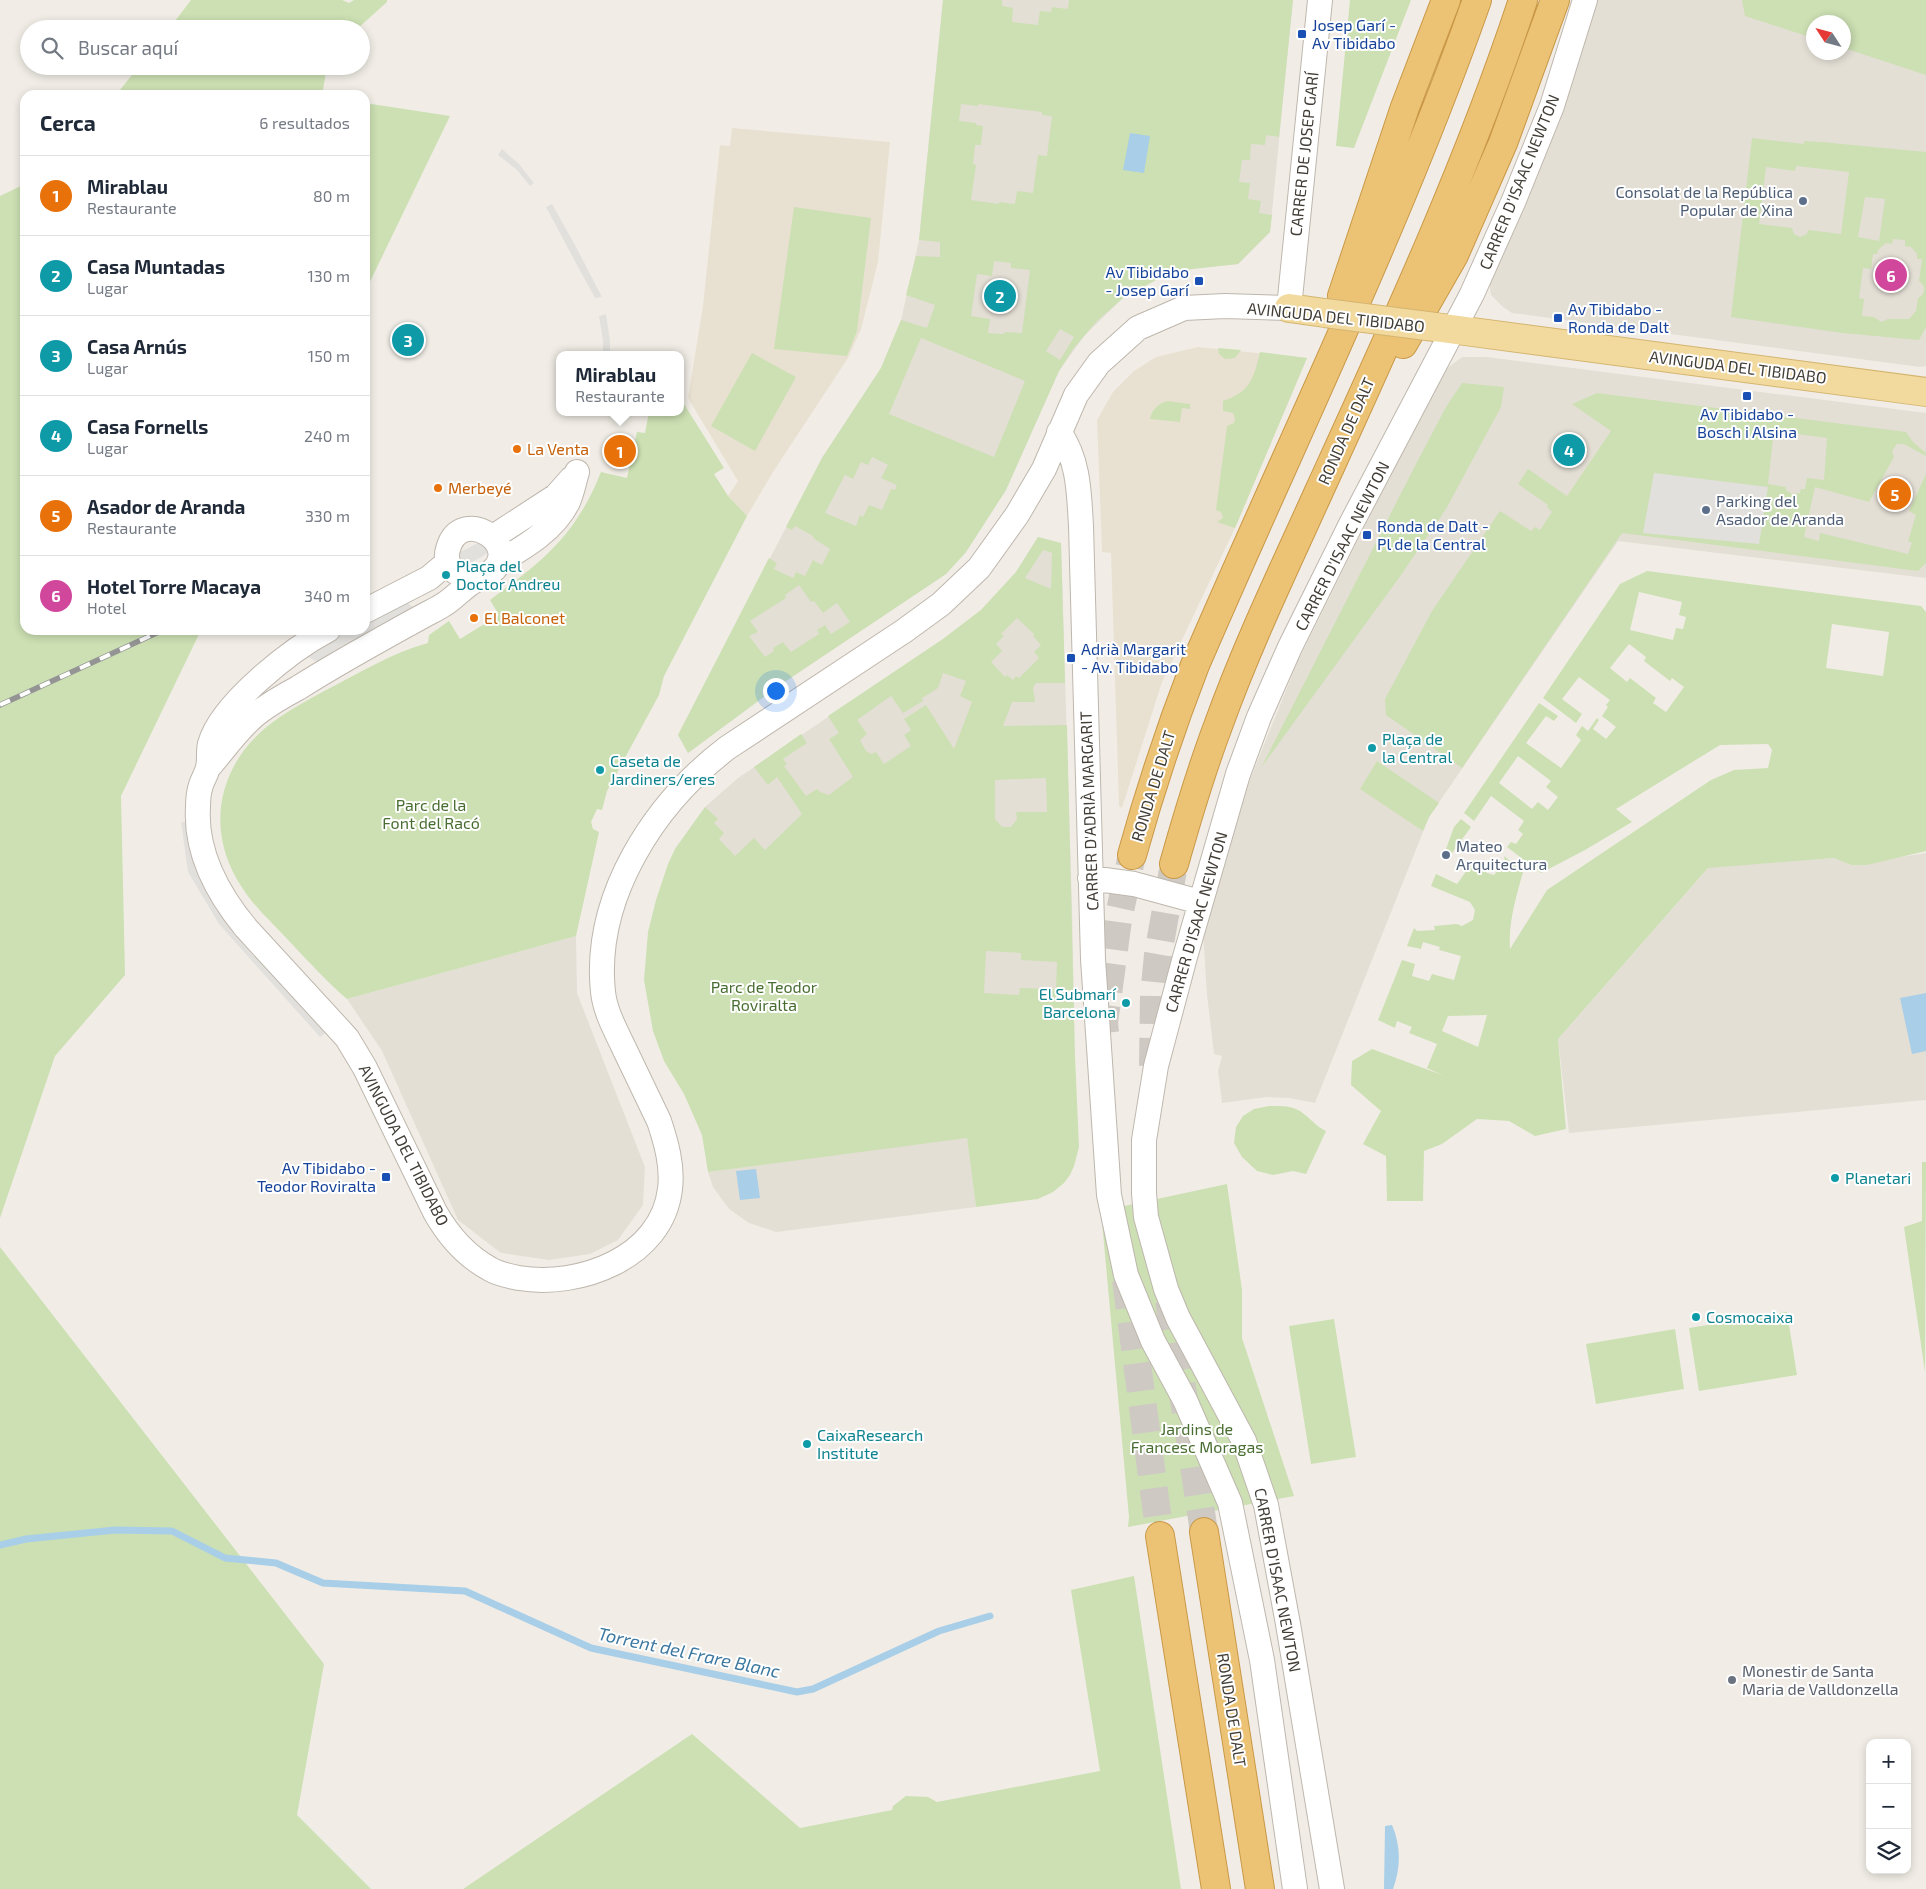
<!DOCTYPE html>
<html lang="es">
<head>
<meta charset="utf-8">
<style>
  :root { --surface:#fff; --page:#f2f2f3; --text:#1f2937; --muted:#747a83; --line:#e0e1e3; --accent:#2563eb }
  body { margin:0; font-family:"Exo 2",sans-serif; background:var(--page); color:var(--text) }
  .controls { position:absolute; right:15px; bottom:15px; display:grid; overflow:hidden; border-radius:10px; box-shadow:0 2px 8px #0003 }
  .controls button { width:45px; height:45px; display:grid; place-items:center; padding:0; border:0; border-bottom:1px solid var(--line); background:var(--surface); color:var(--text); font:25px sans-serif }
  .compass { position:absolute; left:1806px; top:15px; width:45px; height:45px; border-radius:50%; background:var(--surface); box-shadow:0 2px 8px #0003; rotate:306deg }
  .you { position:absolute; left:775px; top:690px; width:18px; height:18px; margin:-12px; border:4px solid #fff; border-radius:50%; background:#1a73e8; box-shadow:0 0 0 8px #1a73e833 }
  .badge { display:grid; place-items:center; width:32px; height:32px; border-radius:50%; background:var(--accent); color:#fff; font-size:16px; font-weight:700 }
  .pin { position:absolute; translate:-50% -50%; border:2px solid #fff; box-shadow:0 1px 5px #0006 }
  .popup { position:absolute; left:556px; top:351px; width:128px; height:65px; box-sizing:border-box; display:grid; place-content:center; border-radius:10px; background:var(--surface); filter:drop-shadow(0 1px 4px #0005); font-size:16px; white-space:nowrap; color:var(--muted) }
  .popup b { font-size:19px; color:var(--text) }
  .popup::after { content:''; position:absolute; left:50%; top:100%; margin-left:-10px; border:10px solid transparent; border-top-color:var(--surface) }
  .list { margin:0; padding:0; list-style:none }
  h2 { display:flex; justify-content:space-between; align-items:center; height:65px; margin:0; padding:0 20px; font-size:21px }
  h2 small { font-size:16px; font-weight:400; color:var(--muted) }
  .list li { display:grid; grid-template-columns:32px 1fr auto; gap:15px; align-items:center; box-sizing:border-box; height:80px; padding:0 20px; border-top:1px solid var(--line) }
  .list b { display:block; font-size:19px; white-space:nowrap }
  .list p { margin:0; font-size:16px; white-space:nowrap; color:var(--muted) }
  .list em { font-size:16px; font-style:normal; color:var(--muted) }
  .icon { flex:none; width:28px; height:28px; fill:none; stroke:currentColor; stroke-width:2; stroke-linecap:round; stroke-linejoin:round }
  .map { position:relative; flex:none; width:1926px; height:1889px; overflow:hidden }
  .search { position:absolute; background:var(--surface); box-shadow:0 2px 8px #0003; left:20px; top:20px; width:350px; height:55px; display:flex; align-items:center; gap:12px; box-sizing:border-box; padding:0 18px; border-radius:28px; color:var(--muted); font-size:19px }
  .panel { position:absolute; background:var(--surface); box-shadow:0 2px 8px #0003; left:20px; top:90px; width:350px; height:545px; border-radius:15px }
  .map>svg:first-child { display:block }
  .residential { fill:#e4dfd5; fill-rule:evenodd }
  .education { fill:#e8e1d1 }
  .green { fill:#cce0b3; fill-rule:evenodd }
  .parking { fill:#e2e0dd }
  .water { fill:#a9cee7 }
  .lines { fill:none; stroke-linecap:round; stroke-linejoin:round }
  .stream { stroke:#a9cee7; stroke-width:7 }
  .highway-tunnel { stroke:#cecac3; stroke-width:28; stroke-dasharray:28 14; stroke-linecap:butt }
  .minor-casing { stroke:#beb7ad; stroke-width:26 }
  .major-casing { stroke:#d4b570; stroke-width:30 }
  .highway-casing { stroke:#c99847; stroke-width:30 }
  .minor { stroke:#fff; stroke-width:24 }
  .major { stroke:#f2d99e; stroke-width:28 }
  .highway { stroke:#ecc375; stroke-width:28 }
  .rail-casing { stroke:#949494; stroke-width:5.5 }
  .rail { stroke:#fff; stroke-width:4; stroke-dasharray:11; stroke-linecap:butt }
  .major-bridge-casing { stroke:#d4b570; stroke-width:30; stroke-linecap:butt }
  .major-bridge { stroke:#f2d99e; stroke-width:28 }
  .transit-dot { fill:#1a4fb4; stroke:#fff; stroke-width:2 }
  .service-dot { fill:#5c6f8a; stroke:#fff; stroke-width:2 }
  .food-dot { fill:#e8710a; stroke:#fff; stroke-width:2 }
  .culture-dot { fill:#0f9aa8; stroke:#fff; stroke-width:2 }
  .worship-dot { fill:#6b7280; stroke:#fff; stroke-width:2 }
  .labels { text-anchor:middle; stroke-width:4; stroke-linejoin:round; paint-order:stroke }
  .transit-label { font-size:16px; fill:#164399; stroke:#fff; text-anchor:start }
  .street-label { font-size:16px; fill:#423d36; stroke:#fff }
  .service-label { font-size:16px; fill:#4e5e75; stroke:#fff; text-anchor:start }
  .food-label { font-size:16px; fill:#c56008; stroke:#fff; text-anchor:start }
  .culture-label { font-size:16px; fill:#0d838f; stroke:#fff; text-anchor:start }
  .park-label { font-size:16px; fill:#486d31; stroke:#fff }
  .worship-label { font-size:16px; fill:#5b616d; stroke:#fff; text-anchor:start }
  .water-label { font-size:18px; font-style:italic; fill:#3d78a1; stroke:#fff }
</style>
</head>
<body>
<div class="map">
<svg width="1926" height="1889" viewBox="0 0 1926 1889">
  <rect width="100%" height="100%" fill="#f1ede6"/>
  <!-- residential -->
  <path class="residential" d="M943 0H1293L1270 232 1238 264 1192 269 1163 276 1122 299 1085 335 1059 371 1006 490 966 552 946 574 780 685 688 753 678 735 822 458 881 368 901 320 919 240Z
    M1591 0H1926V366L1920 367 1512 313 1503 307 1491 295 1489 281 1532 189 1577 62ZM1814 22H1844V52H1814Z
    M1462 357H1487L1926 413V578L1618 541 1429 817 1315 1103 1289 1098 1267 1097 1222 1103 1218 1071 1222 1056 1214 1054 1207 995 1203 933 1232 824 1297 663 1414 427 1445 370Z
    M1038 537 1061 543 1072 906 1074 1014 941 1012 675 849 705 807 738 778 943 639 981 610 1016 572Z
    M1926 853V1100L1569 1133 1558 1039 1709 867 1834 858 1851 865Z
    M576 936 577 993 645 1167 643 1205 618 1240 590 1254 549 1260 501 1253 458 1220 382 1051 347 999Z
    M967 1137 976 1207 776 1232 749 1223 729 1209 713 1187 708 1172Z"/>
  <!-- education -->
  <path class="education" d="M732 128 890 142 878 262 861 329 848 358 773 472 747 516 728 496 738 481 688 398 703 306 720 145 730 146Z
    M1198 347 1307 358 1235 528 1162 682 1122 808 1119 806 1111 553 1102 552 1097 420 1113 392 1134 371 1156 357Z"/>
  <!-- green -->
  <path class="green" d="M191 0H342L349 3 354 0H387V2L357 29H169Z
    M943 0H1002V6L1013 8 1012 22 1038 25 1040 11 1051 12 1052 7 1068 9 1069 0H1293L1279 137 1266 135 1265 145 1251 144 1250 160H1242L1239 182 1250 183 1248 199 1261 201 1259 213 1272 215 1270 232 1238 264 1192 269 1163 276 1122 299 1097 321 1073 349 1059 371 1006 490 966 552 946 574 780 685 688 753 678 735 769 558 777 563 774 569 793 578 796 572 805 576 813 560 822 565 830 549 813 538V536L795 526 792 530 786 527 822 458 881 368 901 320 927 328 935 305 906 295 916 256 940 257V242L919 240ZM961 104 978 106V104L1042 112V115L1052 116 1047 156 1038 155 1033 193 1017 191 1015 204 999 202V204L971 200 976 165 973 164 975 145H981L983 126 976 125V123L959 121ZM994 261 1011 263V268L1030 270 1022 333 1005 332 1004 334 988 333 990 319 971 316 977 274 992 276ZM1060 329 1074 337 1060 360 1046 351ZM921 338 1025 381 994 457 889 414ZM872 457 888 465 881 478 897 485 895 490 891 489 882 510 869 505 863 517 860 515 856 526 825 513 845 475 853 479 861 462 868 465ZM799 585 811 602 814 601 823 613 837 603 850 622 831 634 825 625 817 630 819 634 791 652 783 642 773 648 774 651 765 657 749 636 758 632 750 621 786 598 785 595Z
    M1350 0H1411L1354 148 1336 146Z
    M1742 0H1926V75L1844 48V22H1814L1813 38 1745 16Z
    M139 66H327L322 95H116Z
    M365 103 450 116 365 292Z
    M1752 138 1804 144V141L1821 142 1926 152V327L1919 340 1842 333 1731 317ZM1796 166 1849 172 1841 234 1808 230 1807 234 1800 237 1794 234 1792 228 1759 224 1766 167 1795 171ZM1865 197 1885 199 1879 241 1858 237ZM1893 239 1905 240V246L1911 247 1917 254V259H1922L1919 281C1926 286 1926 294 1918 298L1916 311 1909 319H1888L1881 322 1874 317 1862 316 1864 299 1859 298 1863 268 1871 269 1873 254H1877L1878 250 1886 243 1892 244Z
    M25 184V630H201L121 796 125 975 55 1056 0 1218V196Z
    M794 207 871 218 857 331 847 356 774 349Z
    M1218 348 1241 350 1235 358 1225 359 1219 354Z
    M1260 352 1307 358 1235 528 1217 522 1223 518 1221 512 1216 510 1227 426 1234 423 1235 419 1233 413 1223 411V401C1250 392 1254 378 1260 352Z
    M752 353 796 377 755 451 711 426Z
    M1462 383 1504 387 1501 407 1446 509 1401 575 1261 768 1416 464 1446 407Z
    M1597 393 1906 432 1914 443 1926 453V456L1904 444H1897L1892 451 1894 457 1869 502 1815 487 1804 537 1819 541 1820 533 1908 554 1912 543 1908 541 1916 515 1909 511 1926 474V563L1918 571 1622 533 1462 768 1386 715 1385 699 1432 611 1500 511 1531 531 1535 527 1540 530 1552 512 1547 507 1548 505 1518 484 1528 469 1567 496 1611 431 1572 404ZM1774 431 1827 438 1824 480 1807 478 1805 489H1801L1800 493 1792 494 1786 490V487L1768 484Z
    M1167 401 1190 404V409L1182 408 1180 422 1150 419C1152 409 1158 404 1167 401Z
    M680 402 684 404 724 468 714 474 728 496 747 516 664 676 659 695 607 791 602 810 597 809 591 822 593 829 599 832 576 936 347 999C327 982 309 962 291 943 275 925 256 909 243 889 206 835 215 772 264 729 283 713 306 701 328 689 360 673 393 652 428 643L429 635 449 621 460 639 499 615 490 600C543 561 576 535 601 472L627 478 637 432 645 433 649 412H680Z
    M1038 537 1061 543 1065 683H1036L1033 688 1035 702H1012L1003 726 1067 725 1075 1056 1079 1147 1074 1166 1070 1175 1064 1183 1053 1192 1038 1199 976 1207 967 1138 708 1172 702 1135 684 1094 664 1061 653 1031 644 980 648 932 656 900 668 864 675 849 705 807 718 819 714 823 724 833 719 839 735 856 754 838 765 850 802 814 777 777 768 785 754 767 801 734 807 743 783 759 787 764 784 766 806 796 817 789 820 792 829 795 853 777 829 739 839 733 828 716 943 639 981 610 1016 572ZM1043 550 1052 553 1051 589 1025 578ZM1017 618 1034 634 1033 636 1041 645 1034 652 1039 658 1019 678 1016 676 1013 680 1007 675 1005 677 991 662 1002 651 996 644 1004 636 1001 634ZM943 673 966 681 960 696 972 702 954 749 926 705 904 719 911 730 904 735 911 746 884 764 876 752 871 754 866 751 860 740 867 734 857 720 891 696 903 713 923 701 922 698 938 688ZM1046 778 1047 812H1016L1017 819 1011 827H1002L995 819V780ZM986 951 1021 953V960L1057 962 1056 989 1020 988 1019 995 984 993Z
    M1647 571 1921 606 1926 612V851L1867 865H1851L1834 858 1708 868 1558 1039 1566 1129 1535 1136 1509 1121 1477 1119 1442 1144 1424 1151 1423 1201H1387L1386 1156 1363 1144 1381 1111 1351 1085 1352 1061 1372 1049 1442 1075 1427 1068 1437 1044 1409 1033 1412 1027 1397 1021 1395 1028 1378 1020 1402 960 1415 964 1412 976 1429 981 1432 974 1454 980 1461 956 1439 950 1440 947 1423 942 1421 949 1407 946 1414 928 1417 931 1435 930 1434 926 1457 924 1462 926 1473 920 1475 910 1470 902 1431 886 1436 874 1457 884 1467 870 1471 860 1487 873 1494 875 1505 862 1504 856 1523 872C1516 897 1508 924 1510 949L1547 890 1711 780 1734 770 1768 768 1772 750 1768 744 1720 745 1616 809 1632 822 1585 850 1541 873 1507 847 1511 842 1516 844 1523 834 1518 830 1524 821 1491 796 1474 821 1464 813 1539 703 1558 716 1554 721 1546 716 1526 743 1561 768 1581 740 1576 735 1582 726 1588 731 1597 718 1599 720 1593 729 1606 739 1616 727 1602 716 1608 707 1606 705 1610 700 1579 677 1562 699 1582 714 1576 723 1543 698 1620 584ZM1639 592 1682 602 1679 615 1686 617 1683 629 1676 628 1673 640 1630 630ZM1832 624 1889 632 1883 676 1826 668ZM1629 644 1646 657 1644 661 1670 681 1672 678 1684 687 1666 712 1653 703 1656 698 1630 678 1627 682 1610 668ZM1518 756 1551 781 1546 787 1558 797 1548 810 1538 802 1532 809 1499 783ZM1487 1015 1478 1047 1442 1031 1448 1016Z
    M1377 761 1439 803 1429 817 1423 831 1360 789Z
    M1461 819 1471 827 1452 853 1446 849 1454 827Z
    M1269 1106C1281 1106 1294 1105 1304 1114 1312 1120 1317 1127 1326 1131L1306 1174 1293 1171 1273 1175 1257 1171 1242 1157 1234 1143 1236 1127 1243 1116 1254 1109Z
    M1922 1162H1926L1925 1372 1904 1227 1922 1221Z
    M1227 1184 1242 1290V1338L1294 1496 1128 1527 1129 1517 1101 1211Z
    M0 1247 324 1664 297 1815 371 1889H0Z
    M1787 1312 1797 1375 1699 1391 1689 1328Z
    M1334 1319 1356 1457 1311 1464 1289 1326Z
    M1675 1329 1684 1389 1596 1404 1586 1344Z
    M1134 1576 1181 1889H463L692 1734 800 1828 892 1810 893 1806 906 1796 928 1797 937 1802 1100 1771 1071 1590Z"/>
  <!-- parking -->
  <path class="parking" d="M502 149 519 164 534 183 530 186 517 170 498 155Z
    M552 204 575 245 602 297 595 298 578 267 546 207Z
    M606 314 610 341V355H603V341L599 316Z
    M1654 473 1768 487 1759 544 1643 533Z
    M536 514 540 523 443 579 434 565Z
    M402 599 417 610 319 663 305 655 349 630H365V621Z
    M181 822H188L198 875 225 918 328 1031 320 1037 219 924 188 872Z"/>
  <!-- water -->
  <path class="water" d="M1130 133 1150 136 1144 173 1123 170Z
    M1926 993V1051L1912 1054 1900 998Z
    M756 1169 760 1198 740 1200 736 1171Z
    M1392 1825C1401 1846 1401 1867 1393 1889H1384L1385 1826Z"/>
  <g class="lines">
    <!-- stream -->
    <path class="stream" d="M0 1545 26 1539 115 1530 172 1531 225 1558 276 1563 323 1583 465 1591 591 1648 797 1692 813 1689 939 1631 990 1616"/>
    <!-- highway-tunnel -->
    <path class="highway-tunnel" d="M1105 1033 1104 1023 1118 920 1132 855
      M1153 1066 1154 996 1158 955 1174 864
      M1126 1280 1160 1536
      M1169 1301 1204 1532"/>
    <!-- minor casing -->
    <g class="minor-casing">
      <path id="minor" d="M1059 432C1079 460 1079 493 1081 526L1093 959 1109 1195 1126 1275 1153 1341 1185 1400 1230 1503 1262 1660 1295 1889
        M493 537 556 496 571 479
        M499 562C525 547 554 530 568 502 572 493 574 482 577 472
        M365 611 429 578 448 562
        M328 630C292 649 221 704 210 744 208 751 210 760 208 767 207 773 203 779 201 785 199 791 198 800 198 807 195 853 218 894 246 928L347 1038 365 1068 435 1212C448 1235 466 1256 490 1269 498 1274 509 1276 519 1278 579 1288 662 1258 670 1189 673 1166 666 1142 659 1121 647 1096 635 1071 623 1046 615 1029 605 1011 603 992 593 897 654 804 727 748L904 631 941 604 979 568 1017 515 1044 469 1076 395 1099 363 1138 328 1184 308 1225 306 1289 308 1320 0
        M208 768C225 749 239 727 259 712 271 703 285 695 298 688 339 662 381 639 423 616 430 612 437 609 443 605 455 598 464 586 476 580 480 578 483 578 487 575 529 548 461 502 448 549 442 568 460 578 476 579
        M1090 878 1134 884 1200 902
        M1332 1889 1288 1624 1266 1505 1244 1441 1178 1318 1166 1289 1146 1217 1144 1193V1140L1156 1066 1185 957 1238 774 1259 717 1290 647 1351 524 1472 294 1514 200 1552 106 1585 0"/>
    </g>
    <!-- major casing -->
    <g class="major-casing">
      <path id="major" d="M1289 308 1325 313
        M1435 327 1926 392"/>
    </g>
    <!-- highway casing -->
    <g class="highway-casing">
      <path id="highway" d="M1342 296 1405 107 1446 0
        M1403 344 1454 255 1503 143 1555 0
        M1132 855C1150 790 1171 727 1195 665 1290 444 1397 227 1477 0
        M1174 864C1187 818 1201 771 1218 726 1247 645 1285 567 1320 489 1393 329 1468 167 1523 0
        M1204 1532 1260 1889
        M1160 1536 1216 1889"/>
    </g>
    <!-- minor -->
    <use href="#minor" class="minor"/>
    <!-- major -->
    <use href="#major" class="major"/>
    <!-- highway -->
    <use href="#highway" class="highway"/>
    <!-- rail casing -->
    <g class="rail-casing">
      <path id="rail" d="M0 705 163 630"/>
    </g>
    <!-- rail -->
    <use href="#rail" class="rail"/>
    <!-- major-bridge casing -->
    <g class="major-bridge-casing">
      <path id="major-bridge" d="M1325 313 1435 327"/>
    </g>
    <!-- major-bridge -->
    <use href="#major-bridge" class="major-bridge"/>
  </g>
  <!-- markers -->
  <g class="transit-dot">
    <rect x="1297" y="29" width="10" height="10" rx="2.5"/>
    <rect x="1194" y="276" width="10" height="10" rx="2.5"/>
    <rect x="1553" y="313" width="10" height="10" rx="2.5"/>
    <rect x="1742" y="391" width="10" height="10" rx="2.5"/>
    <rect x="1362" y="530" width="10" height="10" rx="2.5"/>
    <rect x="1066" y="653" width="10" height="10" rx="2.5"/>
    <rect x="381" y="1172" width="10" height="10" rx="2.5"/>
  </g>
  <g class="service-dot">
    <circle cx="1803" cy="201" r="5"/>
    <circle cx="1706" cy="510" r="5"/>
    <circle cx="1446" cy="855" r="5"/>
  </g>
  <g class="food-dot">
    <circle cx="517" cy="449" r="5"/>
    <circle cx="438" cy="488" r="5"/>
    <circle cx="474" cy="618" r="5"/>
  </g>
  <g class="culture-dot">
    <circle cx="446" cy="575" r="5"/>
    <circle cx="1372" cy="748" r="5"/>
    <circle cx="600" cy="770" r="5"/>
    <circle cx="1126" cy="1003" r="5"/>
    <circle cx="1835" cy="1178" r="5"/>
    <circle cx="1696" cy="1317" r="5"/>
    <circle cx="807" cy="1444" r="5"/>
  </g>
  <circle class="worship-dot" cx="1732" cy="1680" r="5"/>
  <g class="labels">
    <!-- transit labels -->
    <g class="transit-label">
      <text x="1312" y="31">Josep Garí -<tspan x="1312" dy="18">Av Tibidabo</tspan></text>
      <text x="1189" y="278" text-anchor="end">Av Tibidabo<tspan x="1189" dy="18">- Josep Garí</tspan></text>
      <text x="1568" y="315">Av Tibidabo -<tspan x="1568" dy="18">Ronda de Dalt</tspan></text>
      <text x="1747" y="420" text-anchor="middle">Av Tibidabo -<tspan x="1747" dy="18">Bosch i Alsina</tspan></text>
      <text x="1377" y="532">Ronda de Dalt -<tspan x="1377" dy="18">Pl de la Central</tspan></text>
      <text x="1081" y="655">Adrià Margarit<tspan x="1081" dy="18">- Av. Tibidabo</tspan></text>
      <text x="376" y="1174" text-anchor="end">Av Tibidabo -<tspan x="376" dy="18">Teodor Roviralta</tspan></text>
    </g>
    <!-- street labels -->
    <g class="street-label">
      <text transform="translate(1304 154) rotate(-84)" y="6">CARRER DE JOSEP GARÍ</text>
      <text transform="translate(1519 182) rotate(-68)" y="6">CARRER D'ISAAC NEWTON</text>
      <text transform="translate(1336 317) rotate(6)" y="6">AVINGUDA DEL TIBIDABO</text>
      <text transform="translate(1738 367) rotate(7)" y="6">AVINGUDA DEL TIBIDABO</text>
      <text transform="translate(1346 431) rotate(-66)" y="6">RONDA DE DALT</text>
      <text transform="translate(1342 546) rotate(-63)" y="6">CARRER D'ISAAC NEWTON</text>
      <text transform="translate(1153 786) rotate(-73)" y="6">RONDA DE DALT</text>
      <text transform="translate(1089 811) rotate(-92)" y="6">CARRER D'ADRIÀ MARGARIT</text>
      <text transform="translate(1196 922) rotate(-74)" y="6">CARRER D'ISAAC NEWTON</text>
      <text transform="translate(404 1145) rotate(63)" y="6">AVINGUDA DEL TIBIDABO</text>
      <text transform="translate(1278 1580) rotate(79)" y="6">CARRER D'ISAAC NEWTON</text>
      <text transform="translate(1232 1710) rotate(81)" y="6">RONDA DE DALT</text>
    </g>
    <!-- service labels -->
    <g class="service-label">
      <text x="1793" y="198" text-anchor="end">Consolat de la República<tspan x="1793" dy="18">Popular de Xina</tspan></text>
      <text x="1716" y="507">Parking del<tspan x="1716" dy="18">Asador de Aranda</tspan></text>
      <text x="1456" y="852">Mateo<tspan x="1456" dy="18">Arquitectura</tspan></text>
    </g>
    <!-- food labels -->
    <g class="food-label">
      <text x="527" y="455">La Venta</text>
      <text x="448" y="494">Merbeyé</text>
      <text x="484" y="624">El Balconet</text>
    </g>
    <!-- culture labels -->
    <g class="culture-label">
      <text x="456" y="572">Plaça del<tspan x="456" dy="18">Doctor Andreu</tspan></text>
      <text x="1382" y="745">Plaça de<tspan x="1382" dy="18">la Central</tspan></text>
      <text x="610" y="767">Caseta de<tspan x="610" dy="18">Jardiners/eres</tspan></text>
      <text x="1116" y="1000" text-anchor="end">El Submarí<tspan x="1116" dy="18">Barcelona</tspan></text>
      <text x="1845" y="1184">Planetari</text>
      <text x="1706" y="1323">Cosmocaixa</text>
      <text x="817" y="1441">CaixaResearch<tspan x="817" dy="18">Institute</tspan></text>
    </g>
    <!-- park labels -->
    <g class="park-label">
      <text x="431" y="811">Parc de la<tspan x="431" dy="18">Font del Racó</tspan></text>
      <text x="764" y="993">Parc de Teodor<tspan x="764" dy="18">Roviralta</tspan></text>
      <text x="1197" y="1435">Jardins de<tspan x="1197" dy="18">Francesc Moragas</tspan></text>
    </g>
    <!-- worship labels -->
    <g class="worship-label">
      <text x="1742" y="1677">Monestir de Santa<tspan x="1742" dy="18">Maria de Valldonzella</tspan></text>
    </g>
    <!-- water labels -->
    <g class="water-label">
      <text transform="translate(689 1653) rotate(12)" y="6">Torrent del Frare Blanc</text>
    </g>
  </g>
</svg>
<div class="controls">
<button>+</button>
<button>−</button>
<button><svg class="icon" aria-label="layers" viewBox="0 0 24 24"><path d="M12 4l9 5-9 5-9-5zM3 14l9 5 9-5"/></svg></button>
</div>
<svg class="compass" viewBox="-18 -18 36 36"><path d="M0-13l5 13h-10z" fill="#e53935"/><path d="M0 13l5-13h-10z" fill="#747a83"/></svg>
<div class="you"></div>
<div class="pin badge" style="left:620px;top:451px;background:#e8710a">1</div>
<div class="popup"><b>Mirablau</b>Restaurante</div>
<div class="pin badge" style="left:1000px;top:296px;background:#0f9aa8">2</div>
<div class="pin badge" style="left:408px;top:340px;background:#0f9aa8">3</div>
<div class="pin badge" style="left:1569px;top:450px;background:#0f9aa8">4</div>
<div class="pin badge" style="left:1895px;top:494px;background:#e8710a">5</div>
<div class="pin badge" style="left:1891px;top:275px;background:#d1479c">6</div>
<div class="search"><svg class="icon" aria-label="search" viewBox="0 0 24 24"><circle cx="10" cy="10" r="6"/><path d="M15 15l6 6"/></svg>Buscar aquí</div>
<section class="panel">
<h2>Cerca<small>6 resultados</small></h2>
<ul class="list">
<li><span class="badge" style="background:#e8710a">1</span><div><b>Mirablau</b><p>Restaurante</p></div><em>80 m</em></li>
<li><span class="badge" style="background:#0f9aa8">2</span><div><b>Casa Muntadas</b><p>Lugar</p></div><em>130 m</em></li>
<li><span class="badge" style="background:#0f9aa8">3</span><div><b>Casa Arnús</b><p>Lugar</p></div><em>150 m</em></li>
<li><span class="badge" style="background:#0f9aa8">4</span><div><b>Casa Fornells</b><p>Lugar</p></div><em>240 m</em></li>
<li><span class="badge" style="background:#e8710a">5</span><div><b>Asador de Aranda</b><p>Restaurante</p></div><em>330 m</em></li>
<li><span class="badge" style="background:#d1479c">6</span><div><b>Hotel Torre Macaya</b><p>Hotel</p></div><em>340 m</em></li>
</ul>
</section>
</div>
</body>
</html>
